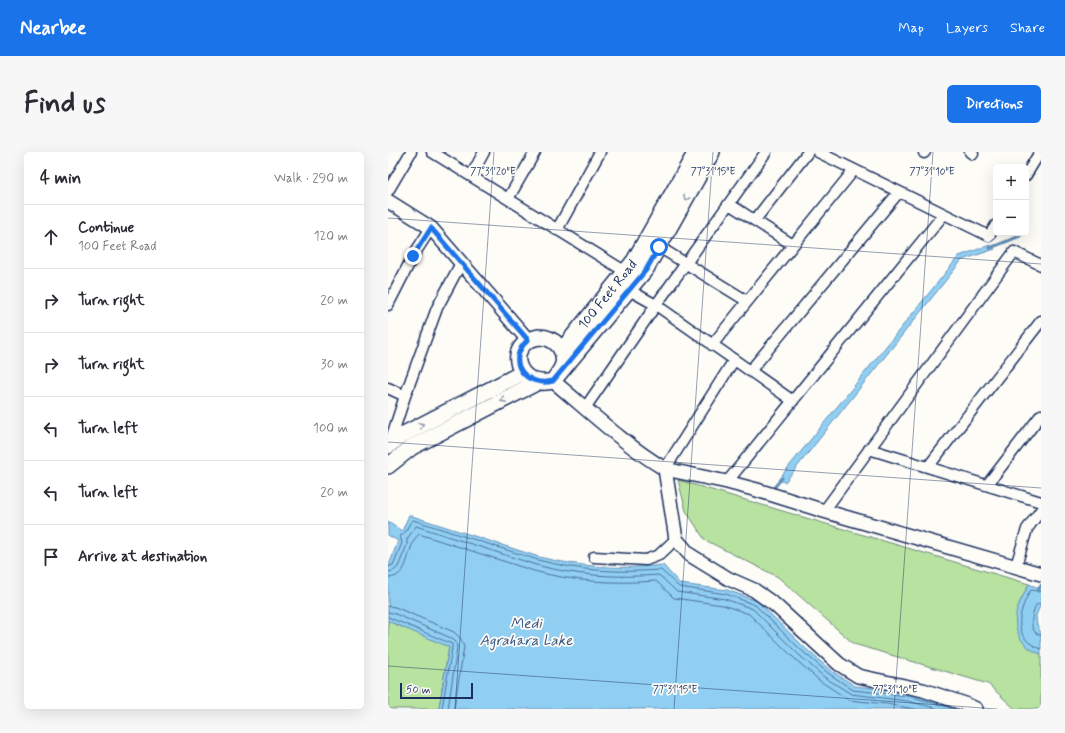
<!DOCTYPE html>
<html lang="en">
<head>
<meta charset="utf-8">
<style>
  :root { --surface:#fff; --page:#f7f7f7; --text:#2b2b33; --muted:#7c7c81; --line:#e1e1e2; --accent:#1a73e8 }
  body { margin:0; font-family:Mynerve,sans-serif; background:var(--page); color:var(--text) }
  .controls { position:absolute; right:12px; top:12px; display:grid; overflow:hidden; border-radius:6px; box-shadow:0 4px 16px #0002 }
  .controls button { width:36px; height:36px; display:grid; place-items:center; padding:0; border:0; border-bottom:1px solid var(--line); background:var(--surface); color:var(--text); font:20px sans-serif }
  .scale { position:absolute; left:12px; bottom:10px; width:73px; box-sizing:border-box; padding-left:4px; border:2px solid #1b2f5e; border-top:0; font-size:11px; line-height:14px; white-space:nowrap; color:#1b2f5e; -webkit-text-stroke:3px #fdfcf7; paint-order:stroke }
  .stop { position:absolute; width:12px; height:12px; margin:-9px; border:3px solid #1a73e8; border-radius:50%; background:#fff }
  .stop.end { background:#1a73e8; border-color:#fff; box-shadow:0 1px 4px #0008 }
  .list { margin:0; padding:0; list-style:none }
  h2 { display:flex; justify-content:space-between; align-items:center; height:52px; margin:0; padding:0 16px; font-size:17px }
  h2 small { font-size:13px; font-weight:400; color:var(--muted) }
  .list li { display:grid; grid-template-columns:26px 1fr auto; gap:12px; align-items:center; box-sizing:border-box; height:64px; padding:0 16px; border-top:1px solid var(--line) }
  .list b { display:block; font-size:15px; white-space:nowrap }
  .list p { margin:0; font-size:13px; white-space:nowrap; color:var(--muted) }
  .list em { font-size:13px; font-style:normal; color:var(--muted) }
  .icon { flex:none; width:22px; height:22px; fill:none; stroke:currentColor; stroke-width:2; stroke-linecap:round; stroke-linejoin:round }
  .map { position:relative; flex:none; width:653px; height:557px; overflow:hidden; border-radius:6px }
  header { display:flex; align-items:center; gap:24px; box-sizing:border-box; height:56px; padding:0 20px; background:var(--accent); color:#fff }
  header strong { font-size:19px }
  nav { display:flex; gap:22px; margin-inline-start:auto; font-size:14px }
  .intro { display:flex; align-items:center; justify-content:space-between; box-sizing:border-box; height:96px; padding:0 24px }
  h1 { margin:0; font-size:28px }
  .button { padding:10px 18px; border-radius:6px; background:var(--accent); color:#fff; font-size:14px; font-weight:700 }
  main { display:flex; gap:24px; padding:0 24px }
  aside { flex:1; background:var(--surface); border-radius:6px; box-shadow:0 4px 16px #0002 }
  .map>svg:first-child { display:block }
  .green { fill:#b8e29f; stroke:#6a887e }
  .water { fill:#91cff2; stroke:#628fb7 }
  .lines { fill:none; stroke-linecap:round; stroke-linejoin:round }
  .shore { stroke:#4a6f99; stroke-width:1 }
  .stream { stroke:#628fb7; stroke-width:3 }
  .minor-casing { stroke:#1b2f5e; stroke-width:13 }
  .tertiary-casing { stroke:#1b2f5e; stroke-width:16 }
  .secondary-casing { stroke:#1b2f5e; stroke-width:18 }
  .minor { stroke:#fdfcf7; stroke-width:10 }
  .tertiary { stroke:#fdfcf7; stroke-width:13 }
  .secondary { stroke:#fdfcf7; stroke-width:15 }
  .oneway { stroke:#8c96aa }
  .route { stroke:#1a73e8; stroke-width:5 }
  .ticks { fill:none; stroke:#1b2f5e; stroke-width:1; stroke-opacity:0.45 }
  .labels { text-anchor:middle; stroke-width:3.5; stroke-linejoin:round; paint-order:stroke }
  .street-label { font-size:14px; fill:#1b2f5e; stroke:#fdfcf7 }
  .water-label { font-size:15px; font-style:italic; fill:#385783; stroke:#fdfcf7 }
  .ticks-label { font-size:10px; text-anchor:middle; fill:#1b2f5e; stroke:#fdfcf7; stroke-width:3.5; stroke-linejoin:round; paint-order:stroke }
</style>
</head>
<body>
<header>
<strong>Nearbee</strong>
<nav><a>Map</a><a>Layers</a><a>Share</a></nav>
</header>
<div class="intro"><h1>Find us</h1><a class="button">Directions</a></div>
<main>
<aside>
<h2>4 min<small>Walk · 290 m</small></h2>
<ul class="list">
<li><svg class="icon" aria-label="ahead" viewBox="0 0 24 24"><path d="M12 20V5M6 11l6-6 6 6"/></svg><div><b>Continue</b><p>100 Feet Road</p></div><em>120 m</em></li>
<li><svg class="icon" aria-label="right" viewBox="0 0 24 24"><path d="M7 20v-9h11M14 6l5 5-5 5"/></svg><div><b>Turn right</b></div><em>20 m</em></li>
<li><svg class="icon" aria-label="right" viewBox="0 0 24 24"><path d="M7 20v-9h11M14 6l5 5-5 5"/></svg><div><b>Turn right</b></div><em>30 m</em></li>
<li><svg class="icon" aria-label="left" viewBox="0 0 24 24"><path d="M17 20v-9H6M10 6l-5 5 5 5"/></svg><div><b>Turn left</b></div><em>100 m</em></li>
<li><svg class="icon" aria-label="left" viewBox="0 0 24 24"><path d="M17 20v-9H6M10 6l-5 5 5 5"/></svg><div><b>Turn left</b></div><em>20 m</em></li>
<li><svg class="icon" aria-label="arrive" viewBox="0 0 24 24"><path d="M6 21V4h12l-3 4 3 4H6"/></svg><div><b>Arrive at destination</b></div></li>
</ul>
</aside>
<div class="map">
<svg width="653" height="557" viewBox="0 0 653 557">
  <rect width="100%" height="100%" fill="#fdfcf7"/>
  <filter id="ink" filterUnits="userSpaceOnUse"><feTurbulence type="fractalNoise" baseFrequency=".025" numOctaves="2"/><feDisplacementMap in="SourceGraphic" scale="8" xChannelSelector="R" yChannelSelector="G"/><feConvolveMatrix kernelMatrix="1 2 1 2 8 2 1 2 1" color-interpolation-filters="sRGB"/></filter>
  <g filter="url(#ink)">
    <!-- green -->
    <path class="green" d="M290 328 641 432 631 452 641 496 653 502V557H627L600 532 466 492 390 425 317 388 298 359Z
      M0 469 61 494 51 556 52 557H0Z"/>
    <!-- water -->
    <path class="water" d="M602 93 607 97 574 108 397 330 390 328 571 104Z
      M21 363 151 405C192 415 232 418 275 413L292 432 339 438 369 449 416 495 442 518 467 534 521 540 579 557H52L51 556 61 495 0 469V416L10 389 0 383V370L14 379Z
      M641 432 653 437V451L648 464 649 473 653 481V502C631 495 622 473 631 452 634 445 638 439 641 432Z"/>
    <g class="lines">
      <!-- shore -->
      <path class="shore" d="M0 415 5 413 14 391 12 384C21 380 18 373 25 368L150 408C192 419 229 421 273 418L291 435 338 442 367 453 413 498 440 521 465 538 520 544 567 557
        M0 420 5 419 10 415 19 393V387L28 374 148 413C189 424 229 426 271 423L289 440 337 447 365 457 410 502 436 525 463 542 519 549 551 557
        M0 426C23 426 18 393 31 382L146 419C187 430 227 432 268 429L286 446 335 453 361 462 406 506 432 529 461 548 499 552 527 557
        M653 440 644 438 642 439C630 461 623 486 653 497
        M653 451 648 453C644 461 639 481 653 483
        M0 454 7 455 66 480 73 487 76 495 66 557
        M0 460 5 461 63 486 68 490 69 496 60 557
        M0 465 64 492V496L54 557"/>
      <!-- stream -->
      <path class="stream" d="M602 96 632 84
        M384 338 394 326
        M650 439 653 433"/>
      <!-- minor casing -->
      <g class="minor-casing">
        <path id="minor" d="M44 0 238 120
          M430 0 601 84 608 73
          M582 0 585 2
          M536 1 537 0
          M638 23 652 0
          M83 24 96 0
          M0 39 23 0
          M120 47 147 0
          M341 52 405 93
          M367 68 420 0
          M169 78 212 0
          M271 95 359 149
          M241 138 268 153 405 249
          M0 153 25 104 43 76
          M324 193 466 18
          M362 219 511 40
          M0 236 17 244
          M197 256 268 153 378 0
          M1 293 17 244 49 156 73 111
          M481 297 653 350
          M540 315 653 169
          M277 317 346 208
          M339 330 556 62
          M599 333 653 263
          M436 359 626 100 653 113
          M206 405 258 408 271 403 288 387
          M628 414 639 377 653 358"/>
      </g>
      <!-- tertiary casing -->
      <g class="tertiary-casing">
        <path id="tertiary" d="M0 49 43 76 140 188
          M165 229C200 258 238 294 277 317L288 387 302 403 341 427 366 438 387 453 451 512 470 524 535 538 577 552 588 557
          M277 317 339 330 369 338 436 359 653 422"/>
      </g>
      <!-- secondary casing -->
      <g class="secondary-casing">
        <path id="secondary" d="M151 185C167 185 180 199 174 215 172 220 168 224 165 229 128 238 115 191 151 185Z
          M174 198 246 109 308 0
          M165 229 258 117 324 0
          M0 294 16 282 134 221
          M0 314 24 295 150 230"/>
      </g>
      <!-- minor -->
      <use href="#minor" class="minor"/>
      <!-- tertiary -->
      <use href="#tertiary" class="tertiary"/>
      <!-- secondary -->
      <use href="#secondary" class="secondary"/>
    </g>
    <!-- one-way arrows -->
    <defs><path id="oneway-chevron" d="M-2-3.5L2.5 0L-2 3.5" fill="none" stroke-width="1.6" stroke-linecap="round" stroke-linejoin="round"/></defs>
    <g class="oneway">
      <use href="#oneway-chevron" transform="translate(298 46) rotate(119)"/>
      <use href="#oneway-chevron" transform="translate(115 248) rotate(153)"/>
      <use href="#oneway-chevron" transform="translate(33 273) rotate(-28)"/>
    </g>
  </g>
  <g class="lines" filter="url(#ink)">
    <!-- route -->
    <path class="route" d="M25 104 43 76 140 188C116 209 138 236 165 229L258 118 271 95"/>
  </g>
  <!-- ticks -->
  <path class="ticks" d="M0 66 653 112M0 290 653 336M0 514 609 557M67 557 106 0M286 557 325 0M506 557 545 0"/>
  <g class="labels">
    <!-- street labels -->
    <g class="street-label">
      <text transform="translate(219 142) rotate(-51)" y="5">100 Feet Road</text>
    </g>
    <!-- water labels -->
    <g class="water-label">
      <text x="138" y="476">Medi<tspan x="138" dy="17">Agrahara Lake</tspan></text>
    </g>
  </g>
  <g class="ticks-label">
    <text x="105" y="23">77°31'20"E</text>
    <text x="325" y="23">77°31'15"E</text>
    <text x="544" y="23">77°31'10"E</text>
    <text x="287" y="541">77°31'15"E</text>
    <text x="507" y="541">77°31'10"E</text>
  </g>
</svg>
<div class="controls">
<button>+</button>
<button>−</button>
</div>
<div class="scale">50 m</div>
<div class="stop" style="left:271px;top:95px"></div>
<div class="stop end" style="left:25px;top:104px"></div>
</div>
</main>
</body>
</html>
